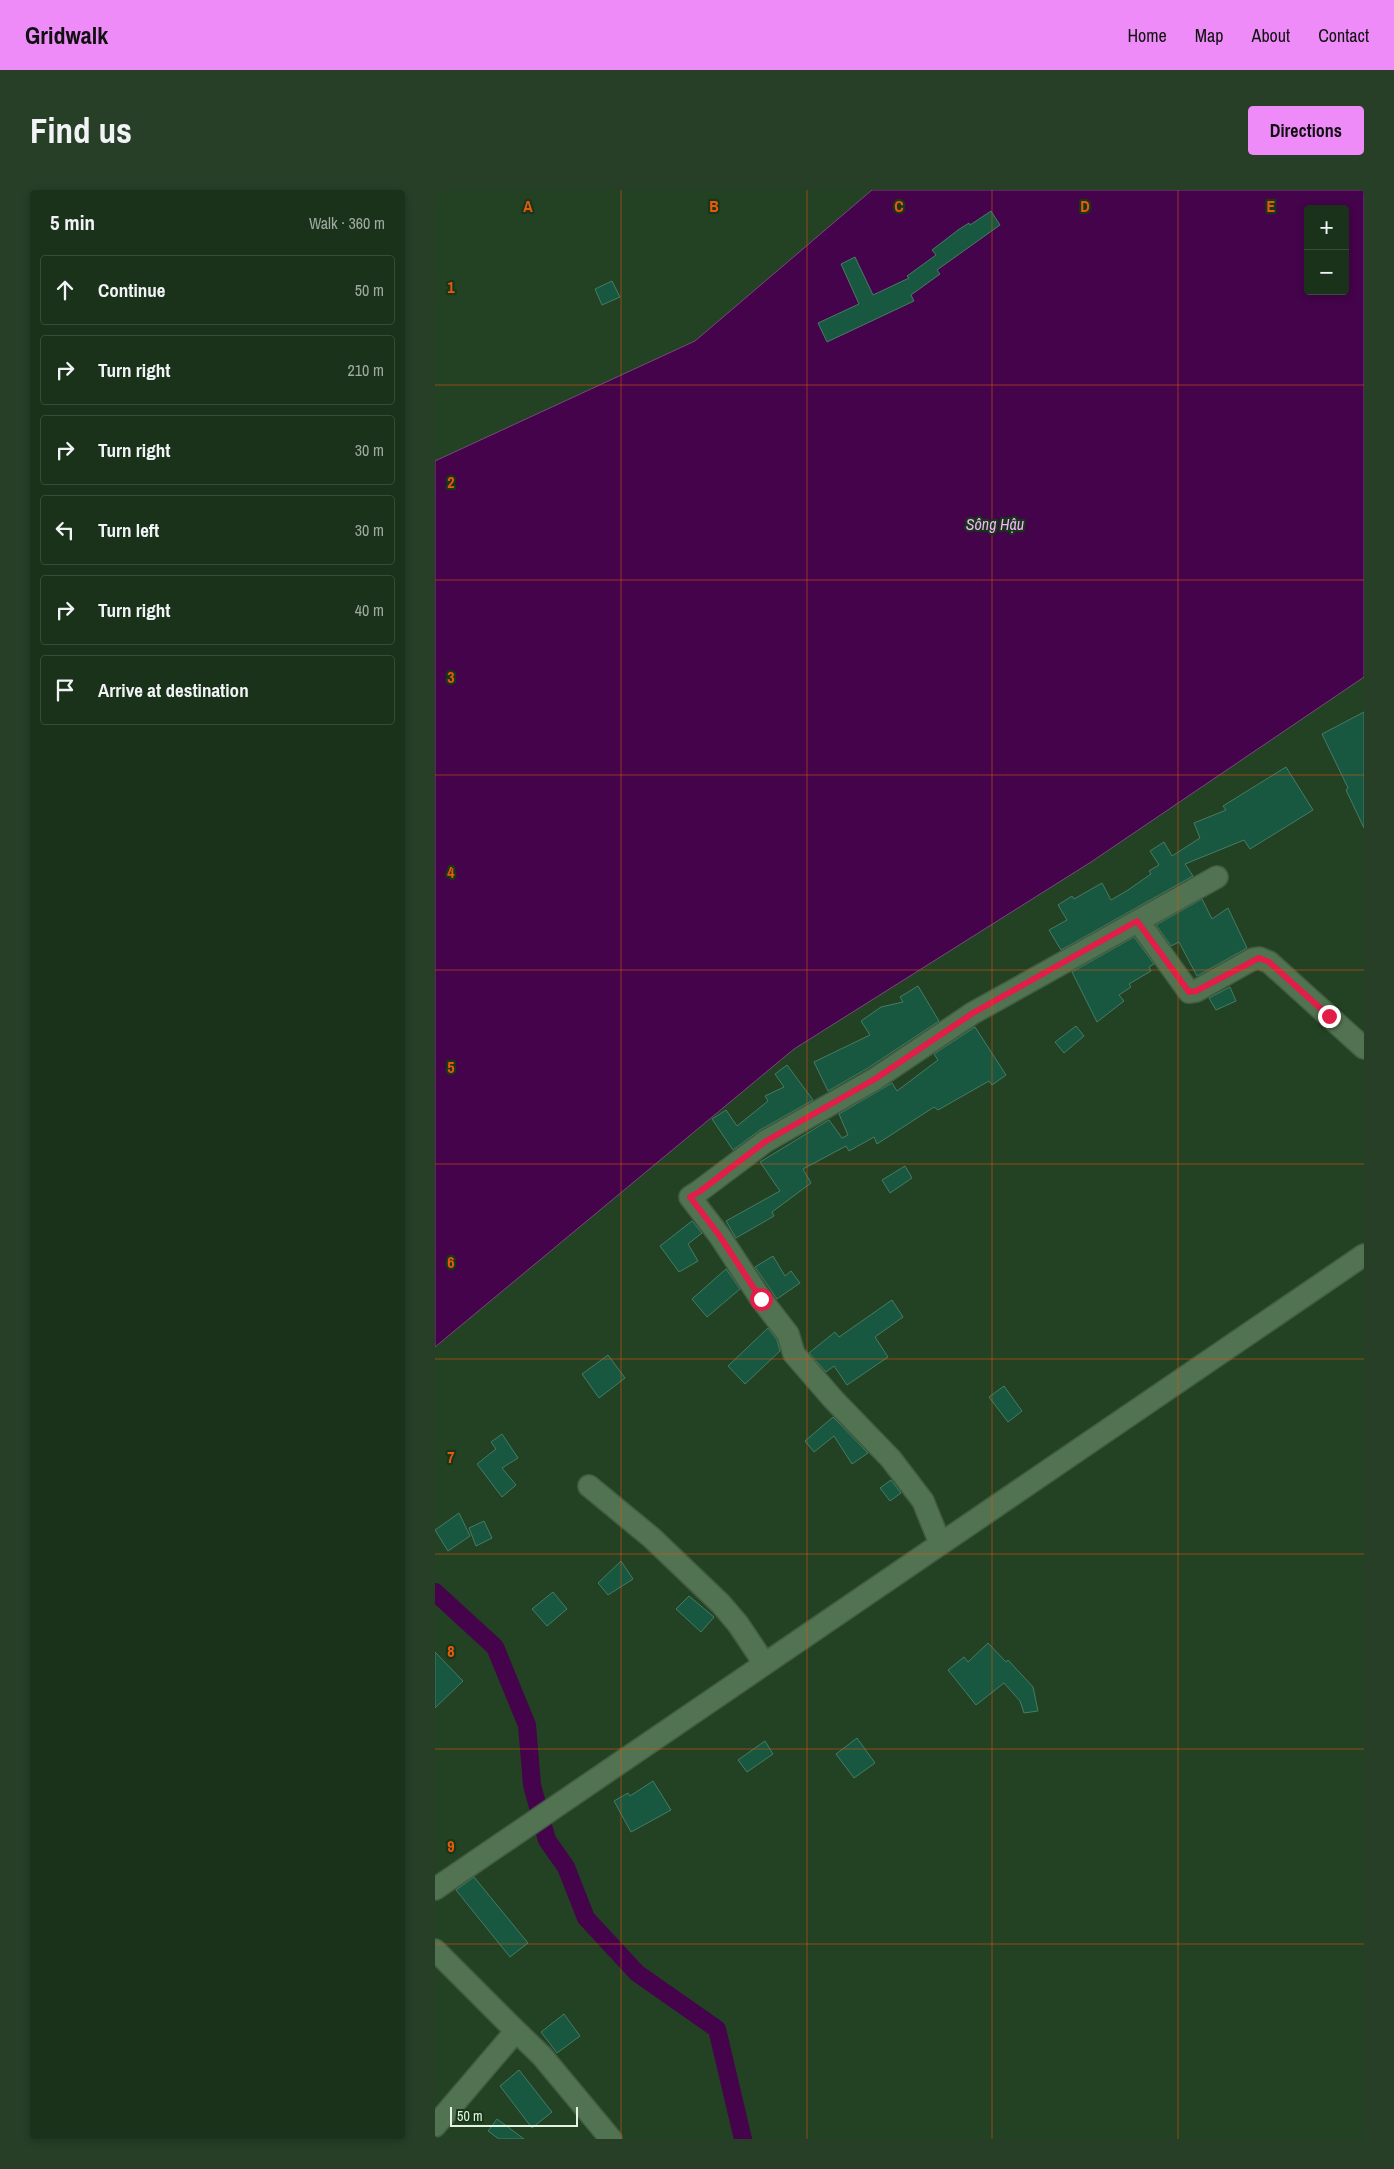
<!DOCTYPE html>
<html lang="en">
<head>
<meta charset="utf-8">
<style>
  :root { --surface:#1a321a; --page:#273e27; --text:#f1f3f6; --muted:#9faaa2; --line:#384d39; --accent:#ee8bf8 }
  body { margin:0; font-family:"Archivo Narrow",sans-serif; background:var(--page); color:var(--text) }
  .controls { position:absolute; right:15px; top:15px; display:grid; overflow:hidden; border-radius:5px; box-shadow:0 2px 8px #0003 }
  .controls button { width:45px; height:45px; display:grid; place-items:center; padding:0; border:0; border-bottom:1px solid var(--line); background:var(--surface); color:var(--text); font:25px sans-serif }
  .scale { position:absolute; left:15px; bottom:12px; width:128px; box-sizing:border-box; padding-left:5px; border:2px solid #e3f5e2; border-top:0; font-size:14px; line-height:18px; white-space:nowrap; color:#e3f5e2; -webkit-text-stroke:4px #183719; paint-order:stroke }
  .stop { position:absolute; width:15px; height:15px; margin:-11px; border:4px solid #e11d48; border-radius:50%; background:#fff }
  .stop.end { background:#e11d48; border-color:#fff; box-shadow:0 1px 5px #0008 }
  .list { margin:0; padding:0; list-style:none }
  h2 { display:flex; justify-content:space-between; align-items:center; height:65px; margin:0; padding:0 20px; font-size:21px }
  h2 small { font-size:16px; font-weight:400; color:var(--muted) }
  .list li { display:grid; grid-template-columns:32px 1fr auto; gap:15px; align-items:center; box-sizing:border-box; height:70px; margin:0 10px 10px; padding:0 10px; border:1px solid var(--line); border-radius:5px }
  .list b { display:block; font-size:19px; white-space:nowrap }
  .list em { font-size:16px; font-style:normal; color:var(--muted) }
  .icon { flex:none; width:28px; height:28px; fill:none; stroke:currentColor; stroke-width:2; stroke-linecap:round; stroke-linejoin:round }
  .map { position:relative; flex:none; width:929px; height:1949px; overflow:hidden; border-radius:5px }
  header { display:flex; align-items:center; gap:30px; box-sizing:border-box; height:70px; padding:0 25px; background:var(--accent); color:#111 }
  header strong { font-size:24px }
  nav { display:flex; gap:28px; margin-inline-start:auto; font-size:18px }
  .intro { display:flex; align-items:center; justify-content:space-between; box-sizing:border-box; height:120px; padding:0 30px }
  h1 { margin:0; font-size:35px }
  .button { padding:12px 22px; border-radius:5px; background:var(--accent); color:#111; font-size:18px; font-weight:700 }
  main { display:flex; gap:30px; padding:0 30px }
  aside { flex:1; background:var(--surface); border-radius:5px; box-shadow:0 2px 8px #0003 }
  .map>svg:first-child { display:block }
  .water { fill:#44034b; stroke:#744c78; fill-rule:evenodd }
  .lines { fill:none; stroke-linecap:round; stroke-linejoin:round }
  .canal { stroke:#44034b; stroke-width:18 }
  .building { fill:#185840; stroke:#497a64 }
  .minor-casing { stroke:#425d42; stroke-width:24 }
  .minor { stroke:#527351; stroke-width:21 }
  .route { stroke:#e11d48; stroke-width:6 }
  .grid { fill:none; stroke:#e8590c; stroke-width:1; stroke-opacity:0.55 }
  .labels { text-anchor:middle; stroke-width:4.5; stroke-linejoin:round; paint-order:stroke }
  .water-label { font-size:16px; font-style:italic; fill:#f7b2fd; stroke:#183719 }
  .grid-label { font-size:16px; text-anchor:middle; font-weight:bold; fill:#e8590c; stroke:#183719; stroke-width:4.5; stroke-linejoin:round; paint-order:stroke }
</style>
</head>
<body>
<header>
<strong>Gridwalk</strong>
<nav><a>Home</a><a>Map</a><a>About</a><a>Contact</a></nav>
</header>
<div class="intro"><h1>Find us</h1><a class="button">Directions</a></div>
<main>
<aside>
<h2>5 min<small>Walk · 360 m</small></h2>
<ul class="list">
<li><svg class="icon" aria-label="ahead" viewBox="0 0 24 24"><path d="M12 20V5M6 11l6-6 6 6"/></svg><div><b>Continue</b></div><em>50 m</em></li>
<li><svg class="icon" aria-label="right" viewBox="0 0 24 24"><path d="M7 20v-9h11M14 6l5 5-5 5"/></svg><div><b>Turn right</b></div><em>210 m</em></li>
<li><svg class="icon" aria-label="right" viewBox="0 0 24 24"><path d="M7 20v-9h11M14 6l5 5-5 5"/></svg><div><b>Turn right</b></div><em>30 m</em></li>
<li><svg class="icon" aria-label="left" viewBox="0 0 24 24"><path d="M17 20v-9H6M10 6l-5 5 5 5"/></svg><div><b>Turn left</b></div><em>30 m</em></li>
<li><svg class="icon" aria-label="right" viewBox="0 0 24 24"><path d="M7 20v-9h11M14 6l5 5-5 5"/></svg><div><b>Turn right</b></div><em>40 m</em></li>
<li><svg class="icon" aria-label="arrive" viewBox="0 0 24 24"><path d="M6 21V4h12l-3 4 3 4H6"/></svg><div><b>Arrive at destination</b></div></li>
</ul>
</aside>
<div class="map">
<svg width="929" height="1949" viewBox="0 0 929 1949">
  <rect width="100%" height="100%" fill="#234223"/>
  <!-- water -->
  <path class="water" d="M437 0H929V487L656 672 359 859 0 1157V271L260 151ZM873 19H910V101H873Z"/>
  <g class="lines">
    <!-- canal -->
    <path class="canal" d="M0 1402 60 1457 92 1535 97 1595 112 1650 131 1677 151 1728 202 1783 282 1839 308 1949"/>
  </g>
  <!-- building -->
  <path class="building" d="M556 21 565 35 502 80 505 84 476 105 479 111 392 152 383 133 424 114 406 74 420 67 438 105 474 88 472 86 501 65 497 60 523 40 534 33 535 35Z
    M177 91 185 107 167 115 160 99Z
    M929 522V638L911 600 913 598 887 544Z
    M851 577 878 620 815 659 809 650 750 674 758 686 626 760 614 740 632 730 623 715 637 706 639 709 667 693 676 710 693 700 716 684 714 681 724 675 715 661 729 652 737 666 765 648 759 633 791 620 788 616Z
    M767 709 777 729 793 718 812 758 762 786 744 752 736 756 721 735Z
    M699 747 719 774 714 777 716 781 694 794 696 797 684 805 689 811 662 832 637 782Z
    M483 796 504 831 433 878 393 901 379 872 435 845 426 831 446 817 468 812 465 807Z
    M795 797 801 811 781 820 774 808Z
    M641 836 649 846 629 863 620 852Z
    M540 837 571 885 557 895 554 891 503 920 499 917 442 954 439 947 414 961 411 956 368 979 376 993 337 1022 339 1026 301 1048 291 1031 345 1001 325 972 394 930 407 948 413 945 404 924 457 893 462 901 503 870 499 864Z
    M352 875 378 910 325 940 298 960 277 929 291 920 302 936 333 911 330 906 349 897 340 884Z
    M470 976 477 988 455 1003 447 990Z
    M257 1031 267 1043 253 1054 263 1071 244 1082 225 1056Z
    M338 1066 350 1086 356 1081 365 1093 342 1109 320 1077Z
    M291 1079 305 1099 272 1127 257 1109Z
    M457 1110 468 1127 440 1147 453 1167 412 1195 399 1176 391 1182 374 1163 400 1142 404 1147Z
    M333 1138 342 1150 345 1161 310 1194 293 1176Z
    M173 1165 190 1188 164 1208 147 1184Z
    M569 1196 587 1221 573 1232 554 1207Z
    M398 1227 433 1263 417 1274 399 1246 379 1262 370 1251Z
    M67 1244 83 1268 67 1278 81 1295 67 1307 42 1274 61 1259 56 1252Z
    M456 1290 466 1303 455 1311 445 1298Z
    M24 1323 35 1346 13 1361 0 1340Z
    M49 1331 57 1348 41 1356 34 1338Z
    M186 1371 198 1389 173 1405 163 1393Z
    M118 1402 132 1419 112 1436 97 1419Z
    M254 1406 279 1427 266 1442 241 1419Z
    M553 1453 571 1472 573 1470 598 1497 603 1521 589 1523 585 1511 569 1493 541 1515 513 1480 529 1467 533 1472Z
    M0 1462 28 1491 0 1518Z
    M422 1548 440 1573 419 1588 401 1564Z
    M330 1551 338 1564 312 1582 303 1570Z
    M218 1591 236 1620 196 1642 179 1611 193 1603 195 1606Z
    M39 1687 93 1753 75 1767 21 1700Z
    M129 1824 145 1846 122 1863 106 1842Z
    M84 1880 117 1922 97 1938 65 1896Z
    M62 1929 89 1949H64L53 1941Z"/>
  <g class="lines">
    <!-- minor casing -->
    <g class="minor-casing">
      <path id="minor" d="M703 731 754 802 761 801 818 769 824 768 834 772 929 858
        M154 1296 217 1348 286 1414 303 1434 329 1473
        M505 1353 488 1311 456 1269 398 1209 359 1164 353 1144 326 1109 284 1045 255 1007 263 1002 331 951 440 889 538 823 782 687
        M0 1699 929 1065
        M0 1760 81 1841
        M0 1936 81 1841 107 1866 176 1949"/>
    </g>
    <!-- minor -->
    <use href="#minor" class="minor"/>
  </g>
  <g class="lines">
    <!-- route -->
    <path class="route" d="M326 1109 284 1045 255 1007 264 1002 331 951 440 889 538 823 702 731 754 802 761 801 824 768 834 772 894 826"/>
  </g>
  <!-- grid -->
  <path class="grid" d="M186 0V1949M372 0V1949M557 0V1949M743 0V1949M0 195H929M0 390H929M0 585H929M0 780H929M0 974H929M0 1169H929M0 1364H929M0 1559H929M0 1754H929"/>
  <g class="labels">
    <!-- water labels -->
    <g class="water-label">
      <text x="560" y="340">Sông Hậu</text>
    </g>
  </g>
  <g class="grid-label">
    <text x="93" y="22">A</text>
    <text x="279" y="22">B</text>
    <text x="464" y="22">C</text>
    <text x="650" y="22">D</text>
    <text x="836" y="22">E</text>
    <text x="16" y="103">1</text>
    <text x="16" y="298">2</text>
    <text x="16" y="493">3</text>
    <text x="16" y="688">4</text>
    <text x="16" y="883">5</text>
    <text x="16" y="1078">6</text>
    <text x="16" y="1273">7</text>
    <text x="16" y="1467">8</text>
    <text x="16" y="1662">9</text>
  </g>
</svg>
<div class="controls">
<button>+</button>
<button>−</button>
</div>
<div class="scale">50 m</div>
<div class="stop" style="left:326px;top:1109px"></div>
<div class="stop end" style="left:894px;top:826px"></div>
</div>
</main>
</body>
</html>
